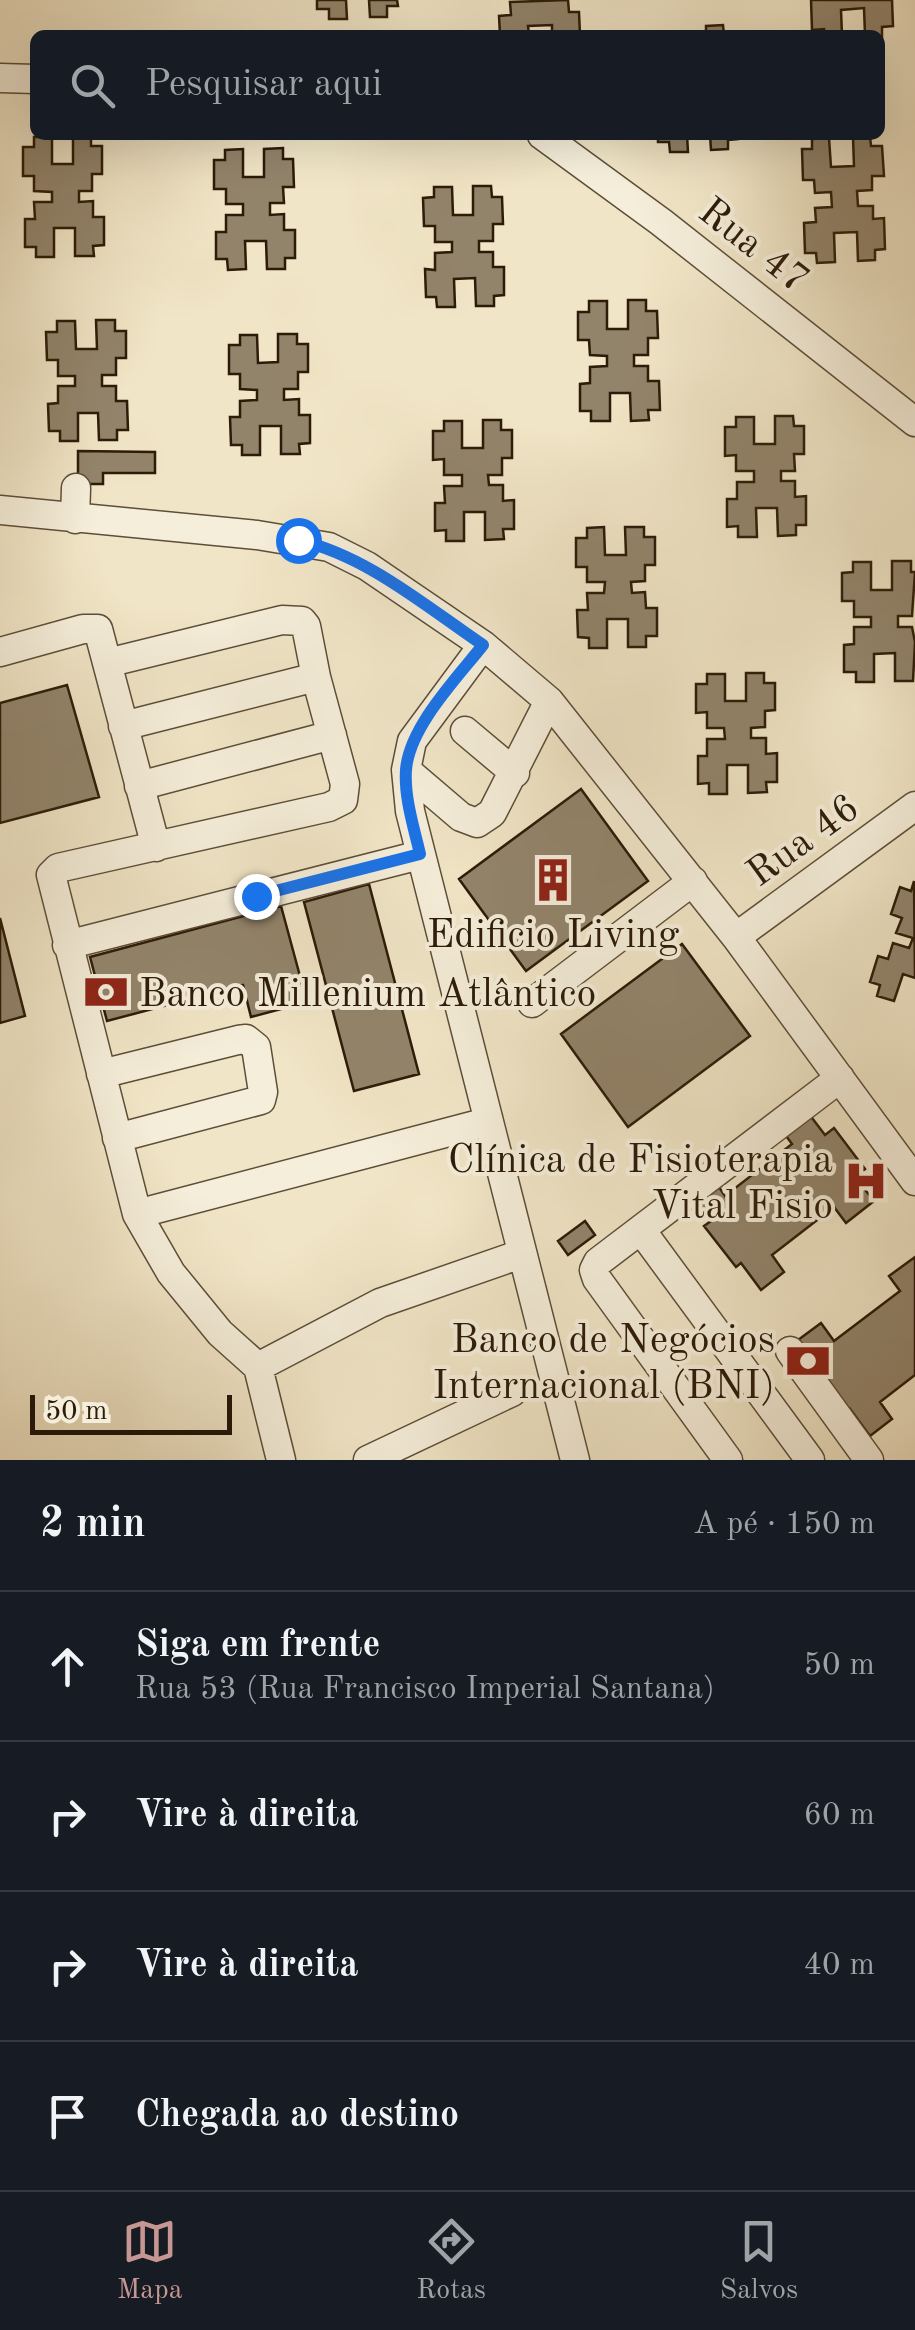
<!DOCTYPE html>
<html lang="pt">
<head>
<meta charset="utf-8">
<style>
  :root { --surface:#171b24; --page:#20242c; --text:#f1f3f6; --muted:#9ea1a6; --line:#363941; --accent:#c59692 }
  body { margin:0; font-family:"Old Standard TT",serif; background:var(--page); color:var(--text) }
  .scale { position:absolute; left:30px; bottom:25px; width:202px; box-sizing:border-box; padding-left:10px; border:5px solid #2c1b08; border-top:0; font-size:28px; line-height:35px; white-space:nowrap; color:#2c1b08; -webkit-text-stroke:8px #f5eeda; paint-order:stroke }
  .stop { position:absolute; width:30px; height:30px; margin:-22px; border:8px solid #1a73e8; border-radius:50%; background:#fff }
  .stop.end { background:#1a73e8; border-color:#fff; box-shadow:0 2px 10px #0008 }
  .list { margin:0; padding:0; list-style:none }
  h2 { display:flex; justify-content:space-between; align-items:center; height:130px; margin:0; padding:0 40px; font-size:42px }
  h2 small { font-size:32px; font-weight:400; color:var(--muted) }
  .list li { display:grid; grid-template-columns:65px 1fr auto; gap:30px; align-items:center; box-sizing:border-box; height:150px; padding:0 40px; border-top:2px solid var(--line) }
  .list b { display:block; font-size:38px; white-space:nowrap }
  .list p { margin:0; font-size:32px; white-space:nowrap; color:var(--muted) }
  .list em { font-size:32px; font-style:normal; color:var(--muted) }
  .icon { flex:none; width:55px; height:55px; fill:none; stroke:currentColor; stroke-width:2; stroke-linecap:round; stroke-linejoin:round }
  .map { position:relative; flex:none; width:915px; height:1460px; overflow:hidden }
  .search { position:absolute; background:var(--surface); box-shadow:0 10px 40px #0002; left:30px; right:30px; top:30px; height:110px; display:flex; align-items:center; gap:25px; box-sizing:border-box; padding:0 35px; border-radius:15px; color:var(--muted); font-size:38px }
  .sheet { height:730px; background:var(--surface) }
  nav { display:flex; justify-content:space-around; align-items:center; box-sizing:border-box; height:140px; border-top:2px solid var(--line); background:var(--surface); font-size:28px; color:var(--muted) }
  nav a { display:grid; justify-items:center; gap:5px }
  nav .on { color:var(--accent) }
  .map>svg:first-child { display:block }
  .building { fill:#92846b; stroke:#2c1b08; stroke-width:2.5 }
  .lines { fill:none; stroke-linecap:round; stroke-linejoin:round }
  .minor-casing { stroke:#5d4e38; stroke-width:31 }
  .minor { stroke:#f5eeda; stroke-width:28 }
  .route { stroke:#1a73e8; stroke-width:12 }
  .labels { text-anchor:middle; stroke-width:8; stroke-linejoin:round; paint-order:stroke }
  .street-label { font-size:40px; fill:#2c1b08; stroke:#f5eeda }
  .poi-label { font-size:40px; fill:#2c1b08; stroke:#f5eeda; text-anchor:end }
</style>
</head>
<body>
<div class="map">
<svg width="915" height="1460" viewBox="0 0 915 1460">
  <rect width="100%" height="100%" fill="#f0e5c6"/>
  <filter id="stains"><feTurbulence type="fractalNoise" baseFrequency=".002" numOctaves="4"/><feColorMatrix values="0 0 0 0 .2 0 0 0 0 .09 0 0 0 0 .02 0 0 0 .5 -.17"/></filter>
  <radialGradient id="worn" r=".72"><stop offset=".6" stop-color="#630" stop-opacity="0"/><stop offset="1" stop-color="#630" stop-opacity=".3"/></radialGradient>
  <!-- building -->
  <path class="building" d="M317 0H346L347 19H329V9H317Z
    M369 0H397L398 6H387V17H370Z
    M568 0 569 12H579L580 35H552V25L528 26 529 35H500L499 16 511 15 510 2Z
    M811 0H892L893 26 882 27V37L865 35 864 8 841 10 842 35H824V29L812 30Z
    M723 25 724 35H706V26Z
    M658 135H687L688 152H670L669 142H658Z
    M710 135H738V139L728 140V149L711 150Z
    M73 136H91V146H102V174H92V191H79V202L93 201V217H104V245L93 246 94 256H75V228H54V257H36V247H25V219H35L34 202H52V192L34 191V176H23V147H34V137H52V164H73Z
    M870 136 871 146H882L884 176H872V190L857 191 858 206H873V219L884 218 885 249 875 250V260L858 261 857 232 834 233 835 262 817 263 816 253H805L804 223 816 222 815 208 832 207 831 192 815 193 814 180H803L802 149H812V139L829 138 831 167 854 166 853 137Z
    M283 148V159H293L294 187H283L284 203H270V215L284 214V230H295V258H285V269H267L266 241H245L246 269 228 270 227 259H216V232H226V215H243V204H226V189H214V160H225V150L243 149V177H264V149Z
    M473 186H491L492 197H502L503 224H493V241H479V252H493V267H504V295L494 296V306H476L475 278 454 279 455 307H437L436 297H426L425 269 435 270V253L452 252V242H435V226H424L423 198 434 197V187H452L453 215H473Z
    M628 300H646V311H657L658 338H648V355H634V366H648V381H659L660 410H648L649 420 631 421 630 393H610V421H591V411H580V384L590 383V367L607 366V356L590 355 589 340H578V312H589V301H607V329H628Z
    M96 320H115V331H126V358H116V375H102V386H116V401H127L128 430H117V440H99L98 413H78V441H60V431H49L48 404 58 403V386H75V376H58V360H47L46 332H57V321H75L76 349H97Z
    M278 334H297V344H308V372H298V389H284V400L299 399V415H310V443L299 444 300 454H281V426H260V455H242V445H231L230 417H240V401L257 400V390L240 389V374H229V345H240V335H257L258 363 278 362Z
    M775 416H793L794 426H804V454H794L795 471H781V481H795V497L806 496V525H796V535L778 536 777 508H756L757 537H738V526L727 527V499H737V482H754V471H736V455L725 456V427H736V417H754V444H775Z
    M483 420H501V430H512V458H502V475H488L489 485H503V501L514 500V529H503L504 539 485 540V512H464V541H446V530L435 531V503H445L444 486H462V475H444V459L433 460V431H444V421H462V448H483Z
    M78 451 155 452V473H103V484H78Z
    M604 527 605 555H626L625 527H644V537H655V565H645V581L631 582 632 593 645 592 646 608H657V636H646V647H628V619H607V648H589V638L578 637 577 610H588L587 593H604L605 582H587V567H576V538H587V528Z
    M892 561H911V572H915L912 616H898V627H912L915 642 913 681H895V653L874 654V682H856V672H844V645L854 644V627H871V617H854V601H842V573L853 572V562H871V590H892Z
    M746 673H764V683H775V710L765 711V727L751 728V738H766V754L777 753V782H766L767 792 748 793V765H727V794H709V783L698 784V756H707V739H725L724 728H707V712L696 713V684H707V674H725V701H746Z
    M67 685 99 797 0 823V703Z
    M581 789 648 881 526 971 459 879Z
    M914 881 915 978 903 974 894 1001 877 996 880 985 870 982 878 956 888 959 893 943 909 948 913 938 896 933 902 918 891 914 900 887 911 891Z
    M369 884 419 1074 354 1091 304 902Z
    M281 906 307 1002 251 1017 243 985 107 1021 90 957Z
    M0 918 25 1016 0 1023Z
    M682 944 750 1036 628 1127 561 1034Z
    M806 1110 825 1135 834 1128 865 1169 855 1177 874 1201 846 1223 834 1207 772 1255 784 1272 761 1290 741 1263 736 1267 704 1226 711 1221 691 1194 712 1177 725 1196 792 1144 781 1129Z
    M585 1221 595 1235 568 1255 558 1241Z
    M915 1257V1375L880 1402 892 1419 870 1436 850 1409 844 1413 798 1340 821 1323 834 1341 900 1291 889 1276Z"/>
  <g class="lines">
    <!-- minor casing -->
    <g class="minor-casing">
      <path id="minor" d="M0 78 35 79
        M542 135 661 222 915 422
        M0 510 257 535 329 547 367 566 483 645 549 701 736 937 915 1181
        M75 519 76 488
        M483 645 412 741 406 770 410 811 575 1460
        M0 652 83 629H98L156 847
        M107 663 282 620 302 621 306 626 316 677 345 784 343 800 329 807 58 868 51 875 137 1214 171 1273 220 1333 258 1367 281 1460
        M123 726 316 677
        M465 731 515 773
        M406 770 461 817 477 823 492 813 549 701
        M139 786 332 735
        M736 937 915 806
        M67 945 420 855
        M532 1003 693 881
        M101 1074 238 1040 246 1039 256 1047 263 1092 261 1100 117 1138
        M137 1214 487 1122
        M641 1230 810 1460
        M790 1351 869 1460
        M258 1367 380 1303 521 1254
        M368 1460 512 1392
        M728 1460 597 1279 594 1270 598 1262 840 1078"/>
    </g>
    <!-- minor -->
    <use href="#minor" class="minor"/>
  </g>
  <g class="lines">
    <!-- route -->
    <path class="route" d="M256 896 420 854C414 828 404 797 406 770 409 727 457 678 483 645 424 605 367 556 298 540"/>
  </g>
  <!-- icons -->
  <defs>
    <g id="building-bare" transform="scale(3.45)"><path d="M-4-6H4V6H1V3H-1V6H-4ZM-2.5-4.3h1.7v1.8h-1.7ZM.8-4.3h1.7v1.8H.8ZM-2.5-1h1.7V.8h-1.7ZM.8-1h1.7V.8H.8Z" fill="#8f2418" stroke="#f5eeda" stroke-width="2.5" paint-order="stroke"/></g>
    <g id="bank-bare" transform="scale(3.45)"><path d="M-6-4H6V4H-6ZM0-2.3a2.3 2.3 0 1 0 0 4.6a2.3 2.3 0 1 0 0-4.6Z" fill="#8f2418" stroke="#f5eeda" stroke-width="2.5" paint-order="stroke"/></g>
    <g id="hospital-bare" transform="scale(3.45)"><path d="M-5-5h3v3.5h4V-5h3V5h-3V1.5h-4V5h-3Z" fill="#8f2418" stroke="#f5eeda" stroke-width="2.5" paint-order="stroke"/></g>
  </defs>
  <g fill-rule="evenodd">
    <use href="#building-bare" x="553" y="880"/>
    <use href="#bank-bare" x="106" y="992"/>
    <use href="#hospital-bare" x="866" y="1181"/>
    <use href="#bank-bare" x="808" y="1361"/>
  </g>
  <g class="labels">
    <!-- street labels -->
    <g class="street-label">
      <text transform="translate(755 244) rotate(38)" y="14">Rua 47</text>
      <text transform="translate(802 839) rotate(-36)" y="14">Rua 46</text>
    </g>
    <!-- poi labels -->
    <g class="poi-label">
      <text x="553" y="947" text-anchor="middle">Edificio Living</text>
      <text x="139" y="1006" text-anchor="start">Banco Millenium Atlântico</text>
      <text x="833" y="1172">Clínica de Fisioterapia<tspan x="833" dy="46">Vital Fisio</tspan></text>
      <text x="775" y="1352">Banco de Negócios<tspan x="775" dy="46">Internacional (BNI)</tspan></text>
    </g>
  </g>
  <rect width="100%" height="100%" filter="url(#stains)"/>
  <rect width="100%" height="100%" fill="url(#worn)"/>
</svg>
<div class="scale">50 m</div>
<div class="stop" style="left:298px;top:540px"></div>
<div class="stop end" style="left:256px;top:896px"></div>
<div class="search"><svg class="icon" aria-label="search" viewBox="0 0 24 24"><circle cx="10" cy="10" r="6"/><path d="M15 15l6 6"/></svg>Pesquisar aqui</div>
</div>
<section class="sheet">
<h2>2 min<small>A pé · 150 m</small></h2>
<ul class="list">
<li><svg class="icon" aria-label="ahead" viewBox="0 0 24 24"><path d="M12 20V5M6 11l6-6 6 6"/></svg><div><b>Siga em frente</b><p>Rua 53 (Rua Francisco Imperial Santana)</p></div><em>50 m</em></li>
<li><svg class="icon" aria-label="right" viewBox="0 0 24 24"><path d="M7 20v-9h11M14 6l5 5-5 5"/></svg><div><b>Vire à direita</b></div><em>60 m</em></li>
<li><svg class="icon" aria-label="right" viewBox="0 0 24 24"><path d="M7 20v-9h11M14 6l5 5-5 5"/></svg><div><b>Vire à direita</b></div><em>40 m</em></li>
<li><svg class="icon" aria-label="arrive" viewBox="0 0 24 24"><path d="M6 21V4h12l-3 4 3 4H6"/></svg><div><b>Chegada ao destino</b></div></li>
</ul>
</section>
<nav>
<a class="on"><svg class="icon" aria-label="map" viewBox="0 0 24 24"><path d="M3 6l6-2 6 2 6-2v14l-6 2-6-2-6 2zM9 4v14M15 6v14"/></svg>Mapa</a>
<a><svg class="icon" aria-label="directions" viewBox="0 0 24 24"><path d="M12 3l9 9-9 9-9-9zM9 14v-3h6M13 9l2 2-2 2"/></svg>Rotas</a>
<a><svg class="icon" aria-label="saved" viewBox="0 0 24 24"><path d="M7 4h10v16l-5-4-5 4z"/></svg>Salvos</a>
</nav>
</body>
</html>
